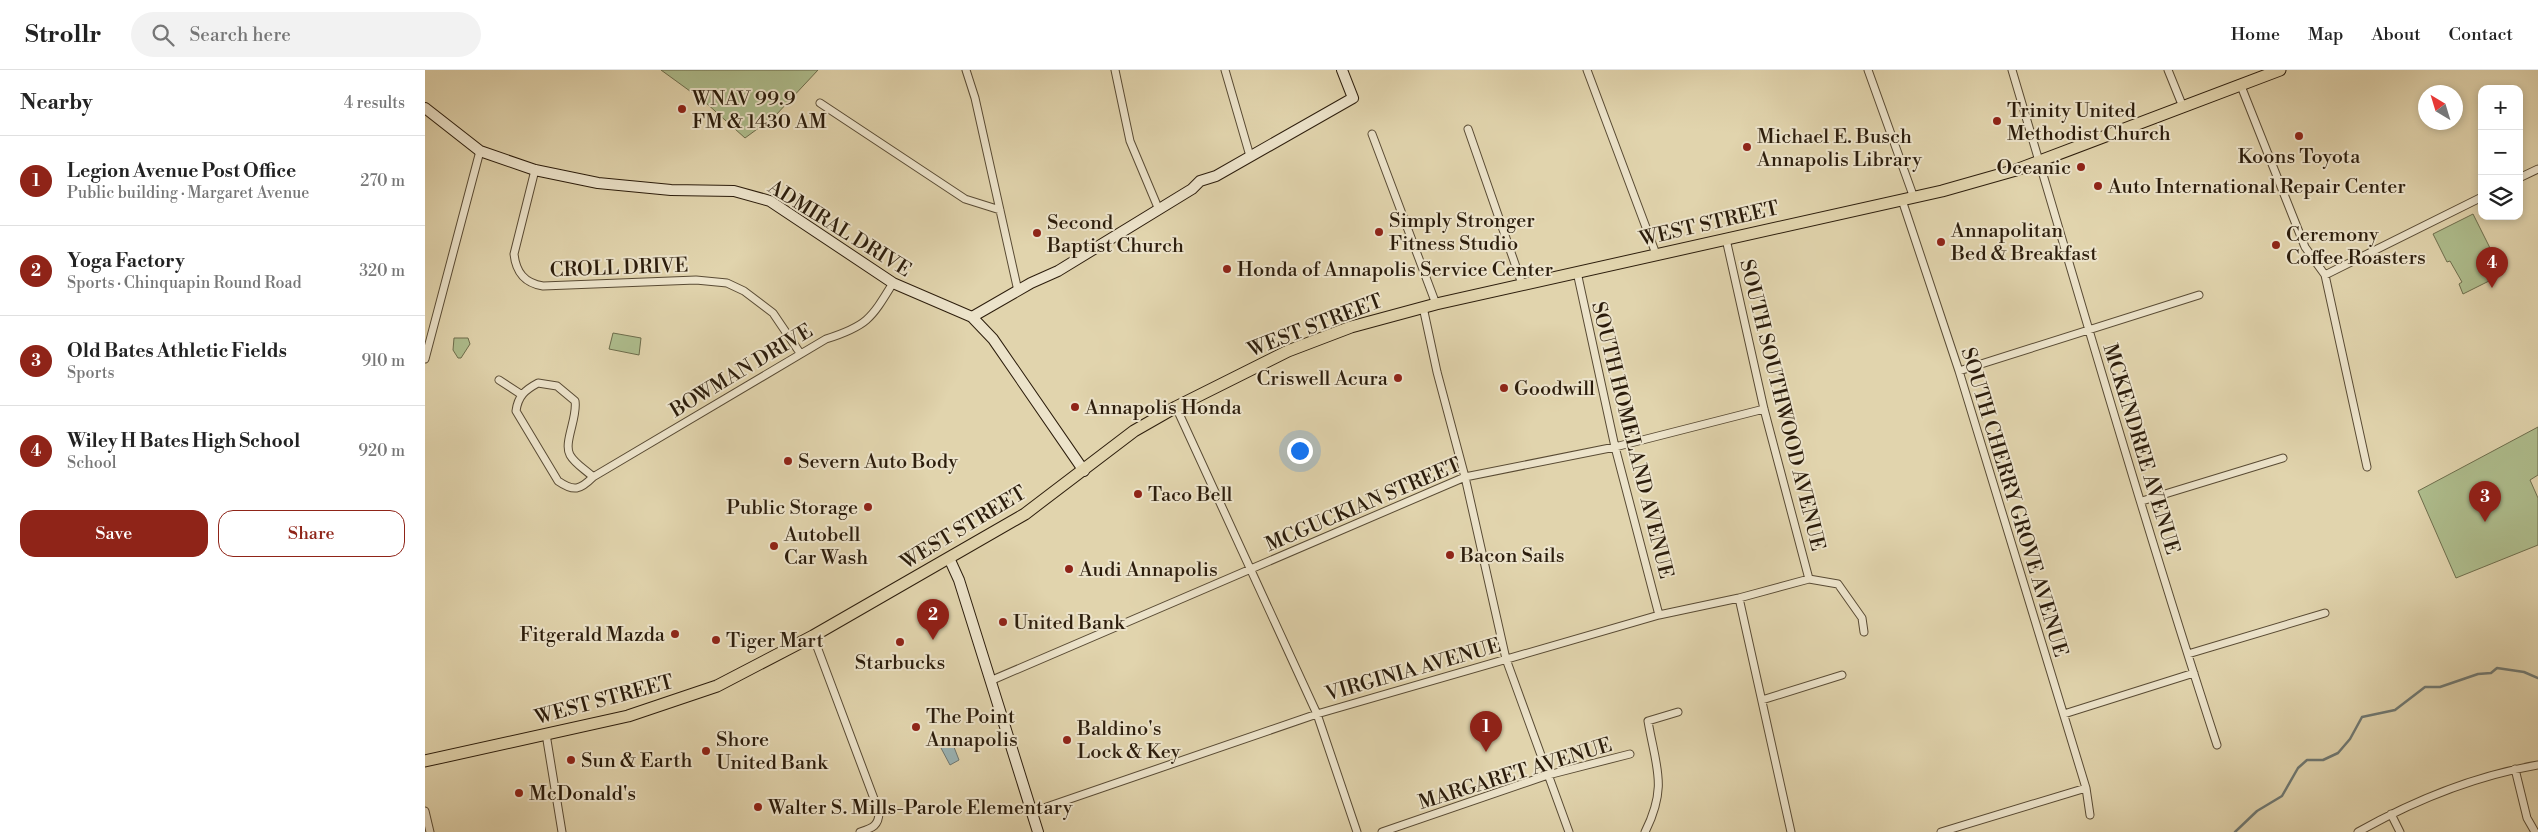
<!DOCTYPE html>
<html lang="en">
<head>
<meta charset="utf-8">
<style>
  :root { --surface:#fff; --page:#f2f2f2; --text:#222; --muted:#767676; --line:#e0e0e0; --accent:#8f2418 }
  body { margin:0; font-family:"Libre Bodoni",serif; background:var(--page); color:var(--text) }
  .controls { position:absolute; right:15px; top:15px; display:grid; overflow:hidden; border-radius:10px; box-shadow:0 2px 8px #0003 }
  .controls button { width:45px; height:45px; display:grid; place-items:center; padding:0; border:0; border-bottom:1px solid var(--line); background:var(--surface); color:var(--text); font:25px sans-serif }
  .compass { position:absolute; left:1993px; top:15px; width:45px; height:45px; border-radius:50%; background:var(--surface); box-shadow:0 2px 8px #0003; rotate:322deg }
  .you { position:absolute; left:874px; top:380px; width:18px; height:18px; margin:-12px; border:4px solid #fff; border-radius:50%; background:#1a73e8; box-shadow:0 0 0 8px #1a73e833 }
  .badge { display:grid; place-items:center; width:32px; height:32px; border-radius:50%; background:var(--accent); color:#fff; font-size:16px; font-weight:700 }
  .pin { position:absolute; translate:-50% -41px; filter:drop-shadow(0 1px 2px #0008) }
  .pin::after { content:''; position:absolute; top:26px; width:18px; height:15px; background:inherit; clip-path:polygon(0 0,100% 0,50% 100%) }
  .list { margin:0; padding:0; list-style:none }
  h2 { display:flex; justify-content:space-between; align-items:center; height:65px; margin:0; padding:0 20px; font-size:21px }
  h2 small { font-size:16px; font-weight:400; color:var(--muted) }
  .list li { display:grid; grid-template-columns:32px 1fr auto; gap:15px; align-items:center; box-sizing:border-box; height:90px; padding:0 20px; border-top:1px solid var(--line) }
  .list b { display:block; font-size:19px; white-space:nowrap }
  .list p { margin:0; font-size:16px; white-space:nowrap; color:var(--muted) }
  .list em { font-size:16px; font-style:normal; color:var(--muted) }
  .actions { display:flex; gap:10px; padding:15px 20px }
  .actions a { flex:1; padding:11px 0; border:1px solid var(--accent); border-radius:15px; text-align:center; font-size:18px; color:var(--accent) }
  .actions .main { background:var(--accent); color:#fff }
  .icon { flex:none; width:28px; height:28px; fill:none; stroke:currentColor; stroke-width:2; stroke-linecap:round; stroke-linejoin:round }
  .map { position:relative; flex:none; width:2113px; height:762px; overflow:hidden }
  header { display:flex; align-items:center; gap:30px; box-sizing:border-box; height:70px; padding:0 25px; background:var(--surface); border-bottom:1px solid var(--line) }
  header strong { font-size:24px }
  nav { display:flex; gap:28px; margin-inline-start:auto; font-size:18px }
  .search { width:350px; height:45px; background:var(--page); display:flex; align-items:center; gap:12px; box-sizing:border-box; padding:0 18px; border-radius:28px; color:var(--muted); font-size:19px }
  main { display:flex }
  aside { flex:1; background:var(--surface) }
  .map>svg:first-child { display:block }
  .green { fill:#aebd8d; stroke:#6d6d4c }
  .water { fill:#9ab5b7; stroke:#6e7873 }
  .lines { fill:none; stroke-linecap:round; stroke-linejoin:round }
  .stream { stroke:#6e7873; stroke-width:2.5 }
  .street-casing { stroke:#594b34; stroke-width:9 }
  .secondary-casing { stroke:#2c1d0c; stroke-width:12 }
  .primary-casing { stroke:#2c1d0c; stroke-width:13 }
  .street { stroke:#ece3ca; stroke-width:7 }
  .secondary { stroke:#ece3ca; stroke-width:10 }
  .primary { stroke:#e1d4ad; stroke-width:11 }
  .poi-dot { fill:#8f2418; stroke:#ece3ca; stroke-width:2 }
  .labels { text-anchor:middle; stroke-width:4; stroke-linejoin:round; paint-order:stroke }
  .poi-label { font-size:20px; fill:#2c1d0c; stroke:#ece3ca; text-anchor:start }
  .street-label { font-size:20px; fill:#2c1d0c; stroke:#ece3ca }
</style>
</head>
<body>
<header>
<strong>Strollr</strong>
<div class="search"><svg class="icon" aria-label="search" viewBox="0 0 24 24"><circle cx="10" cy="10" r="6"/><path d="M15 15l6 6"/></svg>Search here</div>
<nav><a>Home</a><a>Map</a><a>About</a><a>Contact</a></nav>
</header>
<main>
<aside>
<h2>Nearby<small>4 results</small></h2>
<ul class="list">
<li><span class="badge">1</span><div><b>Legion Avenue Post Office</b><p>Public building · Margaret Avenue</p></div><em>270 m</em></li>
<li><span class="badge">2</span><div><b>Yoga Factory</b><p>Sports · Chinquapin Round Road</p></div><em>320 m</em></li>
<li><span class="badge">3</span><div><b>Old Bates Athletic Fields</b><p>Sports</p></div><em>910 m</em></li>
<li><span class="badge">4</span><div><b>Wiley H Bates High School</b><p>School</p></div><em>920 m</em></li>
</ul>
<div class="actions"><a class="main">Save</a><a>Share</a></div>
</aside>
<div class="map">
<svg width="2113" height="762" viewBox="0 0 2113 762">
  <rect width="100%" height="100%" fill="#e1d4ad"/>
  <filter id="stains"><feTurbulence type="fractalNoise" baseFrequency=".004" numOctaves="4"/><feColorMatrix values="0 0 0 0 .2 0 0 0 0 .09 0 0 0 0 .02 0 0 0 .5 -.17"/></filter>
  <radialGradient id="worn" r=".72"><stop offset=".6" stop-color="#630" stop-opacity="0"/><stop offset="1" stop-color="#630" stop-opacity=".3"/></radialGradient>
  <!-- green -->
  <path class="green" d="M236 0H393L350 46 320 68 280 32Z
    M2048 144 2078 204 2038 224 2034 214 2037 212 2025 191 2022 192 2008 164Z
    M188 263 216 268 214 285 184 279Z
    M29 268H43L45 274 36 288H33L28 280Z
    M2113 357V405L2105 410 2113 428V475L2031 508 1993 421Z"/>
  <!-- water -->
  <path class="water" d="M527 672 534 690 525 695 516 678Z"/>
  <g class="lines">
    <!-- stream -->
    <path class="stream" d="M1810 762 1832 741 1857 726 1873 698 1882 690H1898L1913 683 1925 669 1937 647 1970 640 2000 617H2015L2053 604 2066 603 2072 598 2099 602 2113 608"/>
    <!-- street casing -->
    <g class="street-casing">
      <path id="street" d="M541 0 550 28 593 221
        M690 0 705 71 734 140
        M800 0 825 86
        M1162 0 1231 184
        M1443 0 1489 128
        M1587 0C1654 225 1719 452 1792 675
        M1743 0 1758 37
        M1816 16 1880 177 1900 205 1942 397
        M395 33 540 129 575 140
        M1043 59 1097 214
        M947 64 1011 234
        M110 100 89 184C91 202 99 213 118 216L271 210 302 213 319 221 348 243 375 283
        M2094 108 2113 99
        M1477 130 1534 301 1661 718 1665 745
        M1301 169 1339 339 1384 509
        M1152 202 1190 377 1234 545
        M1900 205 2057 127
        M998 237 1012 302 1040 407 1081 589 1144 762
        M0 289 55 81
        M1534 301 1774 225
        M74 310 97 325
        M113 313 132 316 150 331C153 347 138 373 145 385 150 394 161 400 168 407 155 420 149 422 133 411L91 341C93 326 100 320 113 313Z
        M751 337 892 644 932 762
        M168 407 401 269C442 256 446 249 468 213
        M1717 431 1858 388
        M1314 528 1366 762
        M388 566 454 742C454 756 447 758 435 762
        M1763 584 1900 543
        M565 611 1040 407 1190 377 1339 339
        M1337 630 1417 605
        M1639 644 1769 603
        M121 664 137 762
        M2090 699 2102 748 2110 762
        M0 741 5 762
        M607 742 892 644 1234 545 1314 528 1384 509 1413 514 1437 548 1439 562
        M1966 744 1975 762
        M957 762 1123 705 1205 684
        M1220 762C1243 716 1231 698 1223 651L1253 642
        M1516 762 1661 718
        M1933 762C1990 730 2049 706 2113 695"/>
    </g>
    <!-- secondary casing -->
    <g class="secondary-casing">
      <path id="secondary" d="M0 38 55 81 110 100 173 113 246 120 309 121 345 131 468 213 547 247 568 269 659 401
        M547 247 606 213 633 201 767 119 775 111 791 106 928 28 917 0
        M524 488 534 510 613 762"/>
    </g>
    <!-- primary casing -->
    <g class="primary-casing">
      <path id="primary" d="M0 691 203 646 292 616 388 566 600 444 709 361 751 337 863 281 926 257 1011 234 1517 121 1591 100 1855 0"/>
    </g>
    <!-- street -->
    <use href="#street" class="street"/>
    <!-- secondary -->
    <use href="#secondary" class="secondary"/>
    <!-- primary -->
    <use href="#primary" class="primary"/>
  </g>
  <!-- markers -->
  <g class="poi-dot">
    <circle cx="257" cy="39" r="5"/>
    <circle cx="1572" cy="51" r="5"/>
    <circle cx="1874" cy="66" r="5"/>
    <circle cx="1322" cy="77" r="5"/>
    <circle cx="1656" cy="97" r="5"/>
    <circle cx="1673" cy="116" r="5"/>
    <circle cx="954" cy="162" r="5"/>
    <circle cx="612" cy="163" r="5"/>
    <circle cx="1516" cy="172" r="5"/>
    <circle cx="1851" cy="175" r="5"/>
    <circle cx="802" cy="199" r="5"/>
    <circle cx="973" cy="308" r="5"/>
    <circle cx="1079" cy="318" r="5"/>
    <circle cx="650" cy="337" r="5"/>
    <circle cx="363" cy="391" r="5"/>
    <circle cx="713" cy="424" r="5"/>
    <circle cx="443" cy="437" r="5"/>
    <circle cx="349" cy="476" r="5"/>
    <circle cx="1025" cy="485" r="5"/>
    <circle cx="644" cy="499" r="5"/>
    <circle cx="578" cy="552" r="5"/>
    <circle cx="250" cy="564" r="5"/>
    <circle cx="291" cy="570" r="5"/>
    <circle cx="475" cy="572" r="5"/>
    <circle cx="491" cy="657" r="5"/>
    <circle cx="642" cy="670" r="5"/>
    <circle cx="281" cy="681" r="5"/>
    <circle cx="146" cy="690" r="5"/>
    <circle cx="94" cy="723" r="5"/>
    <circle cx="333" cy="737" r="5"/>
  </g>
  <g class="labels">
    <!-- poi labels -->
    <g class="poi-label">
      <text x="267" y="35">WNAV 99.9<tspan x="267" dy="23">FM &amp; 1430 AM</tspan></text>
      <text x="1582" y="47">Trinity United<tspan x="1582" dy="23">Methodist Church</tspan></text>
      <text x="1332" y="73">Michael E. Busch<tspan x="1332" dy="23">Annapolis Library</tspan></text>
      <text x="1874" y="93" text-anchor="middle">Koons Toyota</text>
      <text x="1646" y="104" text-anchor="end">Oceanic</text>
      <text x="1683" y="123">Auto International Repair Center</text>
      <text x="964" y="157">Simply Stronger<tspan x="964" dy="23">Fitness Studio</tspan></text>
      <text x="622" y="159">Second<tspan x="622" dy="23">Baptist Church</tspan></text>
      <text x="1526" y="167">Annapolitan<tspan x="1526" dy="23">Bed &amp; Breakfast</tspan></text>
      <text x="1861" y="171">Ceremony<tspan x="1861" dy="23">Coffee Roasters</tspan></text>
      <text x="812" y="206">Honda of Annapolis Service Center</text>
      <text x="963" y="315" text-anchor="end">Criswell Acura</text>
      <text x="1089" y="325">Goodwill</text>
      <text x="660" y="344">Annapolis Honda</text>
      <text x="373" y="398">Severn Auto Body</text>
      <text x="723" y="431">Taco Bell</text>
      <text x="433" y="444" text-anchor="end">Public Storage</text>
      <text x="359" y="471">Autobell<tspan x="359" dy="23">Car Wash</tspan></text>
      <text x="1035" y="492">Bacon Sails</text>
      <text x="654" y="506">Audi Annapolis</text>
      <text x="588" y="559">United Bank</text>
      <text x="240" y="571" text-anchor="end">Fitgerald Mazda</text>
      <text x="301" y="577">Tiger Mart</text>
      <text x="475" y="599" text-anchor="middle">Starbucks</text>
      <text x="501" y="653">The Point<tspan x="501" dy="23">Annapolis</tspan></text>
      <text x="652" y="665">Baldino's<tspan x="652" dy="23">Lock &amp; Key</tspan></text>
      <text x="291" y="676">Shore<tspan x="291" dy="23">United Bank</tspan></text>
      <text x="156" y="697">Sun &amp; Earth</text>
      <text x="104" y="730">McDonald's</text>
      <text x="343" y="744">Walter S. Mills-Parole Elementary</text>
    </g>
    <!-- street labels -->
    <g class="street-label">
      <text transform="translate(1284 153) rotate(-13)" y="7">WEST STREET</text>
      <text transform="translate(415 158) rotate(32)" y="7">ADMIRAL DRIVE</text>
      <text transform="translate(194 197) rotate(-2)" y="7">CROLL DRIVE</text>
      <text transform="translate(890 255) rotate(-21)" y="7">WEST STREET</text>
      <text transform="translate(316 300) rotate(-31)" y="7">BOWMAN DRIVE</text>
      <text transform="translate(1358 335) rotate(76)" y="7">SOUTH SOUTHWOOD AVENUE</text>
      <text transform="translate(1208 370) rotate(76)" y="7">SOUTH HOMELAND AVENUE</text>
      <text transform="translate(1717 379) rotate(73)" y="7">MCKENDREE AVENUE</text>
      <text transform="translate(1590 432) rotate(73)" y="7">SOUTH CHERRY GROVE AVENUE</text>
      <text transform="translate(938 434) rotate(-23)" y="7">MCGUCKIAN STREET</text>
      <text transform="translate(538 457) rotate(-31)" y="7">WEST STREET</text>
      <text transform="translate(988 599) rotate(-16)" y="7">VIRGINIA AVENUE</text>
      <text transform="translate(179 629) rotate(-15)" y="7">WEST STREET</text>
      <text transform="translate(1090 703) rotate(-17)" y="7">MARGARET AVENUE</text>
    </g>
  </g>
  <rect width="100%" height="100%" filter="url(#stains)"/>
  <rect width="100%" height="100%" fill="url(#worn)"/>
</svg>
<div class="controls">
<button>+</button>
<button>−</button>
<button><svg class="icon" aria-label="layers" viewBox="0 0 24 24"><path d="M12 4l9 5-9 5-9-5zM3 14l9 5 9-5"/></svg></button>
</div>
<svg class="compass" viewBox="-18 -18 36 36"><path d="M0-13l5 13h-10z" fill="#e53935"/><path d="M0 13l5-13h-10z" fill="#767676"/></svg>
<div class="you"></div>
<div class="pin badge" style="left:1061px;top:682px">1</div>
<div class="pin badge" style="left:508px;top:570px">2</div>
<div class="pin badge" style="left:2060px;top:452px">3</div>
<div class="pin badge" style="left:2067px;top:218px">4</div>
</div>
</main>
</body>
</html>
